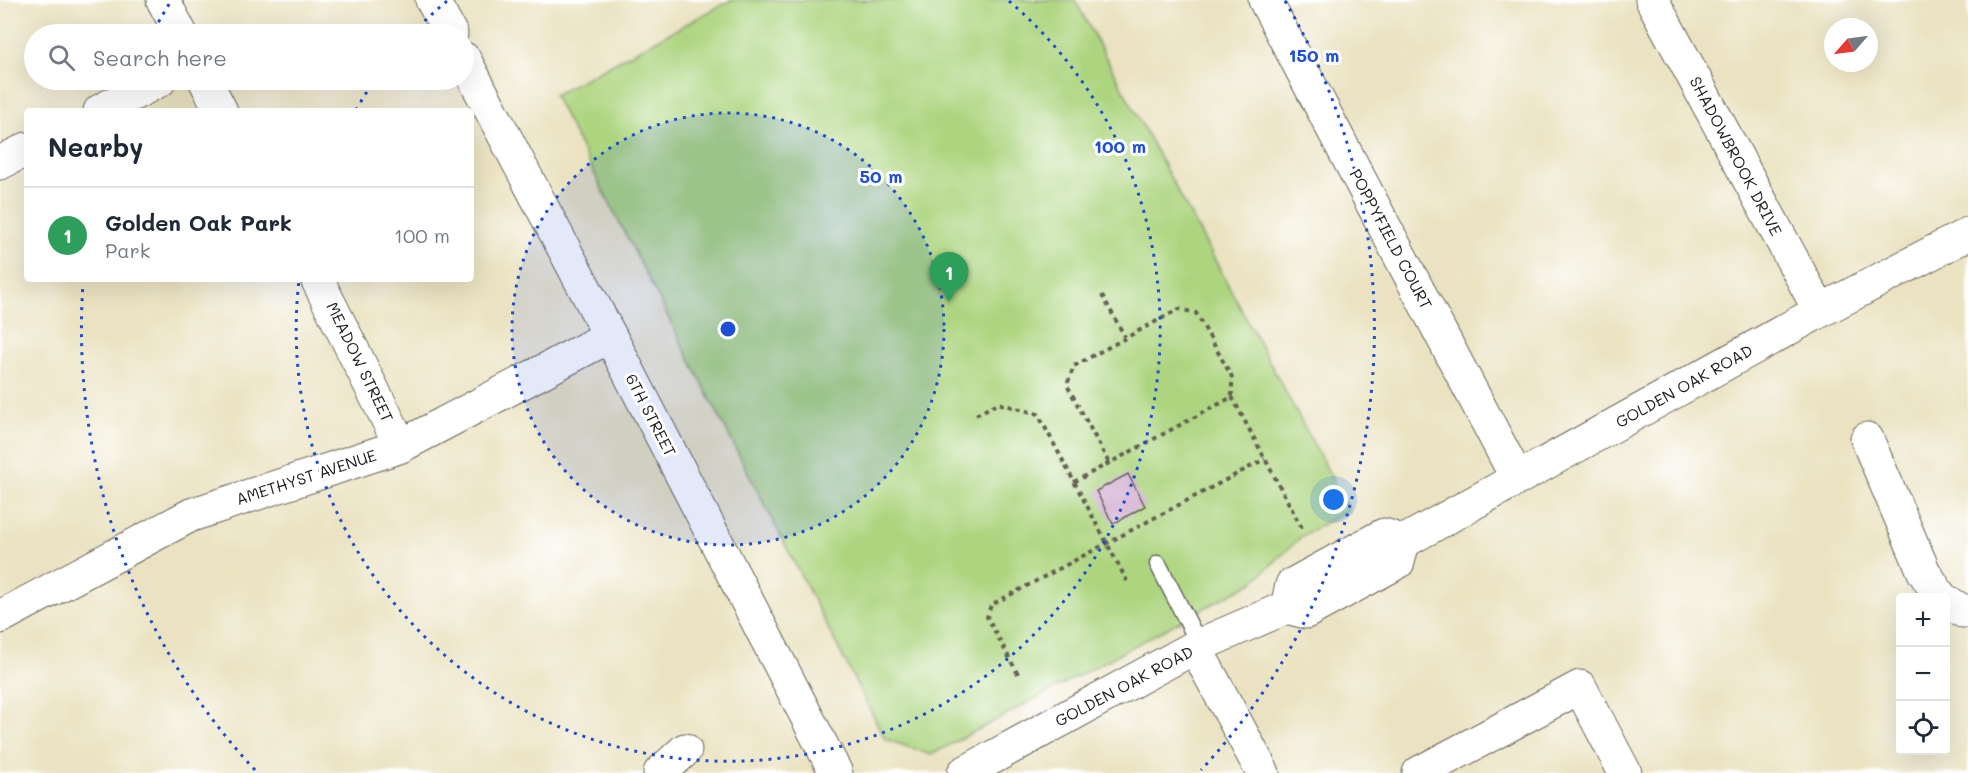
<!DOCTYPE html>
<html lang="en">
<head>
<meta charset="utf-8">
<style>
  :root { --surface:#fff; --page:#f6f6f7; --text:#1f2937; --muted:#747a83; --line:#e0e1e3; --accent:#b5179e }
  body { margin:0; font-family:Mali,sans-serif; background:var(--page); color:var(--text) }
  .controls { position:absolute; right:18px; bottom:18px; display:grid; overflow:hidden; border-radius:6px; box-shadow:0 6px 24px #0002 }
  .controls button { width:54px; height:54px; display:grid; place-items:center; padding:0; border:0; border-bottom:2px solid var(--line); background:var(--surface); color:var(--text); font:30px sans-serif }
  .compass { position:absolute; left:1824px; top:18px; width:54px; height:54px; border-radius:50%; background:var(--surface); box-shadow:0 6px 24px #0002; rotate:242deg }
  .you { position:absolute; left:1334px; top:500px; width:21px; height:21px; margin:-15px; border:4px solid #fff; border-radius:50%; background:#1a73e8; box-shadow:0 0 0 9px #1a73e833 }
  .badge { display:grid; place-items:center; width:39px; height:39px; border-radius:50%; background:var(--accent); color:#fff; font-size:20px; font-weight:700 }
  .pin { position:absolute; translate:-50% -50px; filter:drop-shadow(0 2px 3px #0008) }
  .pin::after { content:''; position:absolute; top:32px; width:21px; height:18px; background:inherit; clip-path:polygon(0 0,100% 0,50% 100%) }
  .list { margin:0; padding:0; list-style:none }
  h2 { display:flex; justify-content:space-between; align-items:center; height:78px; margin:0; padding:0 24px; font-size:26px }
  h2 small { font-size:20px; font-weight:400; color:var(--muted) }
  .list li { display:grid; grid-template-columns:39px 1fr auto; gap:18px; align-items:center; box-sizing:border-box; height:96px; padding:0 24px; border-top:2px solid var(--line) }
  .list b { display:block; font-size:22px; white-space:nowrap }
  .list p { margin:0; font-size:20px; white-space:nowrap; color:var(--muted) }
  .list em { font-size:20px; font-style:normal; color:var(--muted) }
  .icon { flex:none; width:33px; height:33px; fill:none; stroke:currentColor; stroke-width:2; stroke-linecap:round; stroke-linejoin:round }
  .map { position:relative; flex:none; width:1968px; height:773px; overflow:hidden }
  .search { position:absolute; background:var(--surface); box-shadow:0 6px 24px #0002; left:24px; top:24px; width:450px; height:66px; display:flex; align-items:center; gap:15px; box-sizing:border-box; padding:0 21px; border-radius:33px; color:var(--muted); font-size:22px }
  .panel { position:absolute; background:var(--surface); box-shadow:0 6px 24px #0002; left:24px; top:108px; width:450px; height:174px; border-radius:6px }
  .map>svg:first-child { display:block }
  .green { fill:#add580; stroke:#64784e; stroke-width:1.5 }
  .building { fill:#d2add1 }
  .lines { fill:none; stroke-linecap:round; stroke-linejoin:round }
  .lane-casing { stroke:#646155; stroke-width:19 }
  .street-casing { stroke:#646155; stroke-width:35 }
  .secondary-casing { stroke:#646155; stroke-width:35 }
  .path { stroke:#646155; stroke-width:4; stroke-dasharray:4.5 4.5; stroke-linecap:butt }
  .lane { stroke:#fff; stroke-width:16 }
  .street { stroke:#fff; stroke-width:33 }
  .secondary { stroke:#fff; stroke-width:33 }
  .ring { fill:none; stroke:#1d4ed8; stroke-width:3; stroke-dasharray:3 6 }
  .labels { text-anchor:middle; stroke-width:6; stroke-linejoin:round; paint-order:stroke }
  .street-label { font-size:16px; fill:#1c1c1c; stroke:#fff }
  .centre { fill:#1d4ed8; stroke:#fff; stroke-width:3 }
  .ring-label { font-size:18px; text-anchor:middle; font-weight:bold; fill:#1d4ed8; stroke:#fff; stroke-width:6; stroke-linejoin:round; paint-order:stroke }
</style>
</head>
<body>
<div class="map">
<svg width="1968" height="773" viewBox="0 0 1968 773">
  <rect width="100%" height="100%" fill="#fff"/>
  <filter id="ink" filterUnits="userSpaceOnUse"><feTurbulence type="fractalNoise" baseFrequency=".0167" numOctaves="2"/><feDisplacementMap in="SourceGraphic" scale="12" xChannelSelector="R" yChannelSelector="G"/><feConvolveMatrix kernelMatrix="1 2 1 2 8 2 1 2 1" color-interpolation-filters="sRGB"/></filter>
  <filter id="wash" filterUnits="userSpaceOnUse"><feTurbulence type="fractalNoise" baseFrequency=".008" numOctaves="4" result="noise"/><feDisplacementMap in="SourceGraphic" scale="24" xChannelSelector="R" yChannelSelector="G"/><feGaussianBlur stdDeviation="1.35" result="paint"/><feColorMatrix in="noise" values="0 0 0 0 0 0 0 0 0 0 0 0 0 0 0 0 0 1.4 0 .05"/><feComposite in="paint" operator="in"/></filter>
  <g filter="url(#wash)">
    <rect width="100%" height="100%" fill="#eae2c0"/>
    <!-- green -->
    <path class="green" d="M731 0H1075L1349 510 1302 536 1253 582 931 755 885 739 554 95Z"/>
    <g id="blocks">
      <!-- building -->
      <path class="building" d="M1128 474 1145 506 1113 524 1096 491Z"/>
    </g>
  </g>
  <g filter="url(#ink)">
    <use href="#blocks" fill-opacity="0" stroke="#646155" stroke-width="1.5"/>
    <g class="lines">
      <!-- lane casing -->
      <g class="lane-casing">
        <path id="lane" d="M1158 564 1194 634 1195 647"/>
      </g>
      <!-- street casing -->
      <g class="street-casing">
        <path id="street" d="M163 0 181 34
          M1265 0 1517 478
          M1652 0 1820 311
          M205 80 221 111
          M100 111 160 80
          M0 163 27 149
          M317 279 401 446
          M1867 439 1924 572 1941 598
          M1946 601 1962 611H1968
          M1287 607 1292 585 1384 535 1403 542
          M0 617 191 515 401 446 610 336
          M1195 647 1263 773
          M660 773 685 750
          M964 773 1195 647 1287 607 1306 612 1398 562 1403 542 1820 311 1968 234
          M1419 773 1580 687 1625 773"/>
      </g>
      <!-- secondary casing -->
      <g class="secondary-casing">
        <path id="secondary" d="M432 0 451 34
          M464 59 610 336 836 773"/>
      </g>
      <!-- path -->
      <path class="path" d="M1102 295 1125 337
        M1232 397 1303 530
        M976 415 998 403 1038 414 1127 581
        M1074 482 1232 397V377L1196 313 1179 309 1074 366 1067 385 1109 463
        M1018 674 987 617 991 605 1265 459"/>
      <!-- lane -->
      <use href="#lane" class="lane"/>
      <!-- street -->
      <use href="#street" class="street"/>
      <!-- secondary -->
      <use href="#secondary" class="secondary"/>
    </g>
  </g>
  <!-- distance rings -->
  <circle cx="728" cy="329" r="216" fill="#1d4ed8" fill-opacity=".12"/>
  <g class="ring">
    <circle cx="728" cy="329" r="216"/>
    <path d="M356 110A432 432 0 0 1 374 81M412 34A432 432 0 0 1 447 1M1009 1A432 432 0 1 1 299 280"/>
    <path d="M255 770A647 647 0 0 1 83 284M154 30A647 647 0 0 1 171 1M1285 1A647 647 0 0 1 1201 770"/>
  </g>
  <g class="labels">
    <!-- street labels -->
    <g class="street-label">
      <text transform="translate(1736 156) rotate(62)" y="6">SHADOWBROOK DRIVE</text>
      <text transform="translate(1391 239) rotate(62)" y="6">POPPYFIELD COURT</text>
      <text transform="translate(360 362) rotate(64)" y="6">MEADOW STREET</text>
      <text transform="translate(1684 386) rotate(-29)" y="6">GOLDEN OAK ROAD</text>
      <text transform="translate(651 415) rotate(63)" y="6">6TH STREET</text>
      <text transform="translate(306 477) rotate(-18)" y="6">AMETHYST AVENUE</text>
      <text transform="translate(1124 686) rotate(-28)" y="6">GOLDEN OAK ROAD</text>
    </g>
  </g>
  <circle cx="728" cy="329" r="9" class="centre"/>
  <g class="ring-label">
    <text x="1314" y="62">150 m</text>
    <text x="1120" y="153">100 m</text>
    <text x="881" y="183">50 m</text>
  </g>
</svg>
<div class="controls">
<button>+</button>
<button>−</button>
<button><svg class="icon" aria-label="locate" viewBox="0 0 24 24"><circle cx="12" cy="12" r="6"/><path d="M12 2v4M12 18v4M2 12h4M18 12h4"/></svg></button>
</div>
<svg class="compass" viewBox="-18 -18 36 36"><path d="M0-13l5 13h-10z" fill="#e53935"/><path d="M0 13l5-13h-10z" fill="#747a83"/></svg>
<div class="you"></div>
<div class="pin badge" style="left:949px;top:302px;background:#2e9e5b">1</div>
<div class="search"><svg class="icon" aria-label="search" viewBox="0 0 24 24"><circle cx="10" cy="10" r="6"/><path d="M15 15l6 6"/></svg>Search here</div>
<section class="panel">
<h2>Nearby<small></small></h2>
<ul class="list">
<li><span class="badge" style="background:#2e9e5b">1</span><div><b>Golden Oak Park</b><p>Park</p></div><em>100 m</em></li>
</ul>
</section>
</div>
</body>
</html>
